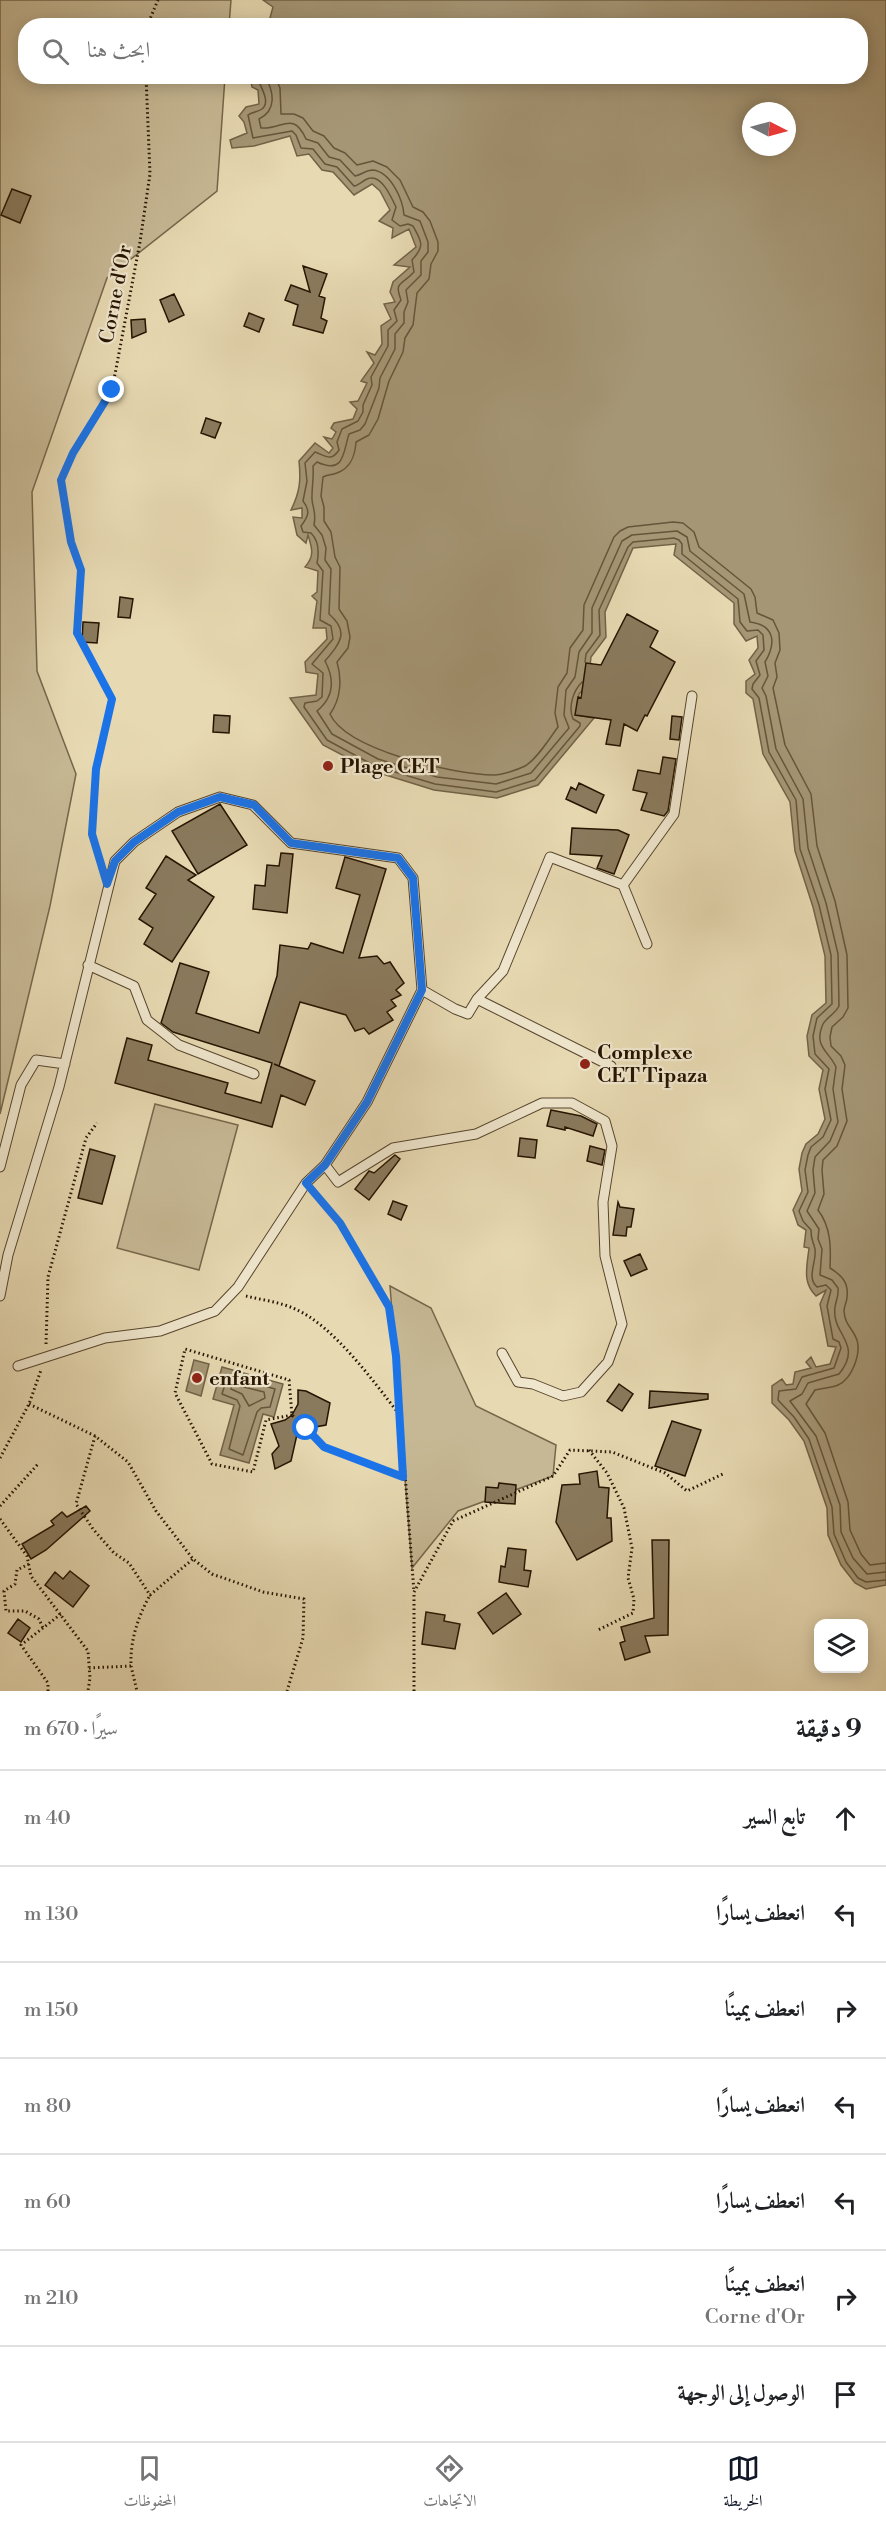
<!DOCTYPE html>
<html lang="ar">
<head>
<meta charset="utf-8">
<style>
  :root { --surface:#fff; --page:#f2f2f2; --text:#202124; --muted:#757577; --line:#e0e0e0; --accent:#111827 }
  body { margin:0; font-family:"Libre Bodoni",Amiri,serif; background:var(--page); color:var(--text); direction:rtl }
  .controls { position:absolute; right:18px; bottom:18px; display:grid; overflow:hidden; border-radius:12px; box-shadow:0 3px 15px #0003 }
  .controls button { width:54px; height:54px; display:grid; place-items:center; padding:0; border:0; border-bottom:2px solid var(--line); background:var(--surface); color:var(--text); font:30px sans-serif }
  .compass { position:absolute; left:742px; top:102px; width:54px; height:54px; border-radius:50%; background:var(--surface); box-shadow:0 3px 15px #0003; rotate:96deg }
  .stop { position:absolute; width:18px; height:18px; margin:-14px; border:4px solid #1a73e8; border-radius:50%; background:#fff }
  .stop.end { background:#1a73e8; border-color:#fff; box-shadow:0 2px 6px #0008 }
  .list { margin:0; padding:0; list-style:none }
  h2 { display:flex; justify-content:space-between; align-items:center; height:78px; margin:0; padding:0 24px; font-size:26px }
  h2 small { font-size:20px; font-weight:400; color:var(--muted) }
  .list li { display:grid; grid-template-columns:39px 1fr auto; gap:18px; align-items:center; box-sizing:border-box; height:96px; padding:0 24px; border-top:2px solid var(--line) }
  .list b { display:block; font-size:22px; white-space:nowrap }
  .list p { margin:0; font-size:20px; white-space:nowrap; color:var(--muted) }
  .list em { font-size:20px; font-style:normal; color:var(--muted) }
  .icon { flex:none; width:33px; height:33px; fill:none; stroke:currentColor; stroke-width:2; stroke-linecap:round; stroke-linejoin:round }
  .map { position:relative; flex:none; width:886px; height:1691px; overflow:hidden; direction:ltr }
  .search { position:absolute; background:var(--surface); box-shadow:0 3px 15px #0003; left:18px; right:18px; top:18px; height:66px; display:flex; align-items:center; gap:15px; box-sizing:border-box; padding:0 21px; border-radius:24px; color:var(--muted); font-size:22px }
  .sheet { height:750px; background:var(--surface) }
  nav { display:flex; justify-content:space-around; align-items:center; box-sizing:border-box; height:84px; border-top:2px solid var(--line); background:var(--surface); font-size:16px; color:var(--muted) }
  nav a { display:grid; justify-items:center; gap:3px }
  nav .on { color:var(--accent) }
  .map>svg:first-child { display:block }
  .green { fill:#c6b894; stroke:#76664a; stroke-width:1.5 }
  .water { fill:#a59675; stroke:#726246; stroke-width:1.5; fill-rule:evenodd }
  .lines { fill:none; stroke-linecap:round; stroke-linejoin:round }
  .shore { stroke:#66553a; stroke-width:1.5 }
  .building { fill:#8a7a5d; stroke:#261400; stroke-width:1.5 }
  .service-casing { stroke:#56452c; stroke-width:11 }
  .path { stroke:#261400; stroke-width:3; stroke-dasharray:1.5 3; stroke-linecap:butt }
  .service { stroke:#efe6cd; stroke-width:9 }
  .route { stroke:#1a73e8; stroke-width:8 }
  .poi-dot { fill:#8f2418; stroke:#efe6cd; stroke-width:2 }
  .labels { text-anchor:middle; stroke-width:4.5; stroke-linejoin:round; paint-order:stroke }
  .street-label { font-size:20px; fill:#261400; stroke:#efe6cd }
  .poi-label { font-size:20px; font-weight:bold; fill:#261400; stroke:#efe6cd; text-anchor:start }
</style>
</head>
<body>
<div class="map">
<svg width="886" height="1691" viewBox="0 0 886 1691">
  <rect width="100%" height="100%" fill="#e7d9b2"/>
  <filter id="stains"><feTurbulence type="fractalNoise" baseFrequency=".00333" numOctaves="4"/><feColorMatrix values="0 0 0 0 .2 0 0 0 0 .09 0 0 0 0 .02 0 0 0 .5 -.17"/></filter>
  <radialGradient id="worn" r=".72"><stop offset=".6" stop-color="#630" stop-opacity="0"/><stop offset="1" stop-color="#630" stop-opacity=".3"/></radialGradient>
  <!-- green -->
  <path class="green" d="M0 0H231L229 25 26 26V76L225 77 217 191 107 278 32 492 37 671 76 774 50 906 0 1114Z
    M155 1104 238 1125 199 1270 117 1248Z
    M390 1286 431 1308 476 1406 556 1445 553 1476 458 1511 412 1568Z"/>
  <!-- water -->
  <path class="water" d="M263 0H886V1585L866 1589 855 1583 841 1565 828 1535 827 1508 804 1441 789 1420 772 1403V1386L782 1379 786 1385 793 1384 795 1372 811 1368 806 1362 811 1357 816 1367 830 1364 836 1347 828 1346 820 1304 826 1290 816 1296C802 1282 807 1267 809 1248L804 1247 806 1230 798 1225 793 1210 802 1191 799 1169 802 1153 806 1144 818 1134 825 1119 819 1089 823 1070 809 1056 807 1036 812 1015 826 1003 825 956 813 907 795 851 790 802 763 754 753 699 746 693V681L755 674 749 660 758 648 757 636 746 641 734 624V603L674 555 676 544 633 548 605 612 606 637 591 657 588 684 579 694 577 715 594 718 538 785 497 798 434 790 373 771 323 745 290 698 316 695 318 674 306 672 305 662 327 639 326 628H313L317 601 312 596 317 592 318 571 305 567C315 556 312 548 308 535L306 543 297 535 293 517 302 518V508L291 510C300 492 301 480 299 461L315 443 329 453 333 448 324 437 332 439 336 432 331 428 334 423 353 419 357 409 350 402 358 401 367 383 361 381 374 363 367 352 375 355 382 344 381 326 391 319 384 304 395 302 390 292 393 282 410 267 394 265 416 247 409 229 392 238 393 228 379 221 390 210 380 191 372 184 354 195 333 172 322 170 309 154 297 156 290 136 254 146 232 148 230 140 247 133 244 122 239 116 246 107 259 104 258 90 252 87 250 77 860 76V26H264L270 18 273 7ZM751 111H787V147H751Z
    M194 1360 209 1364 201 1396 186 1391Z
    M222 1367 283 1384 274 1417 263 1414 249 1463 220 1455 234 1405 213 1399Z"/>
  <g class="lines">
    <!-- shore -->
    <path class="shore" d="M257 76C258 84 272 101 262 109 258 112 252 112 248 115L253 138 292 131 296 135 301 148 313 149 325 164 337 167 354 186C360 185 365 178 371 178 383 177 392 199 396 207L392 220 400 226 408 224 413 226C422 242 425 246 412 260L414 272C401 286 394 281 401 300L394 310 397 321 388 330V346L371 377 372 385 363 405V412L358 421 342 429 337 442 339 450C331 462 326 456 315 452L305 463 307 481 303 501C311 511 308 517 301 526L303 532 311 533C319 541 319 553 317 563L323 571 320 620 331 626 333 639 312 664 323 673 322 697 317 701 305 703 304 707 327 740 375 766 435 784 496 792 535 780 580 726V723L573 719C568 707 573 691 582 682
      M265 76C274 92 277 110 259 119L261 128C282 130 293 110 306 139L318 143 329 157 340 160 355 176C361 175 366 170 373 170 391 172 403 200 404 215L420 221 428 242V252L421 261V275L406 290 408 302 404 312V323L395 334V349L380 378 379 388 365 424 360 430 349 434C343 452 345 475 317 462L313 466C314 476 312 485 312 496 311 506 317 510 314 525L322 535 326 548 325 560 331 569 329 614C350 632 340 643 325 661 335 680 334 697 317 711L332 734 378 759 437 777 496 784 531 773 569 728 564 715 566 690 575 677 579 652 592 633V608L622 541 632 535 677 531 687 537 690 551 744 594 750 622C774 625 777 642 765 662L768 676 762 688 766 696 776 749 803 799 808 848 826 903 838 954 839 1006C835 1014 827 1017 823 1024 813 1047 829 1051 836 1067L833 1089 838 1122 830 1141 815 1157 813 1170 815 1193 807 1211 819 1229 818 1239 822 1249 820 1275 832 1280 838 1288C839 1296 836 1300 835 1307 831 1335 864 1343 839 1374L808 1383 802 1394 790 1401 816 1436 840 1505 841 1532 853 1558 867 1574 886 1572
      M275 76 280 88 281 114H294L303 118 313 131 324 136 334 148 345 153 357 165 373 161 387 167 400 180 413 207 423 212 430 221 438 242V251L431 264 429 279 417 293 413 325 405 338 403 352 389 381 378 419 369 435 356 442C355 456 351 468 337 473 331 475 327 475 323 477L321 496 324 507V521L331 532 335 557 340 567 339 609 347 621 350 637 348 648 337 662C342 679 341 699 330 714 346 750 455 775 494 775 502 775 517 770 525 766 537 759 549 739 558 727L555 713 558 687 567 673 570 648 583 630 584 605 614 537 620 531 628 527 673 522 683 523 694 532 699 547 751 589 755 597 757 613 773 620 779 633 780 650 775 663 777 677 773 688 785 745 811 794 817 846 835 901 847 955 848 1008 843 1017 832 1027 830 1037 831 1046 841 1056 845 1065 842 1089 847 1121 837 1146 823 1160 822 1170 824 1194 818 1210C831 1227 831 1247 830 1268 841 1275 849 1282 847 1297 847 1302 844 1306 844 1311 845 1326 853 1328 857 1340 861 1354 852 1379 838 1385 831 1388 823 1388 815 1390L806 1404 825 1433 848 1502 850 1530 861 1554 870 1565 886 1563
      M585 662 586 654 600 635 599 610 628 547 633 542 674 538 679 540 682 544V554L738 599 740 622 747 631 758 630 763 635 764 650 756 661 760 675 753 684 752 689 759 698 769 752 796 800 800 849 819 905 831 955 832 1004 817 1018 813 1036 815 1054 829 1069 825 1089 831 1120 823 1137 811 1147 808 1155 805 1170 808 1192 799 1211 803 1221 811 1230C811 1241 813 1240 815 1249 817 1262 806 1277 817 1287L826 1285 831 1290 827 1306 833 1339 839 1342 841 1348 834 1368 802 1377 796 1389 779 1391 778 1400 794 1417 809 1439 832 1507 834 1534 846 1562 858 1578 866 1582 886 1580
      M228 1375 275 1389 270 1407 261 1408 257 1412 243 1455 229 1449 240 1406 237 1400 222 1394Z
      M232 1384 264 1392 265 1398 249 1406 242 1394 231 1389Z"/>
  </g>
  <!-- building -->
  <path class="building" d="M12 189 31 196 20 223 1 215Z
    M303 266 327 274 319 296 325 298 321 318 327 321 323 333 293 325 298 305 285 300 291 285 310 292Z
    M174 294 184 315 169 322 160 300Z
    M249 313 264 319 259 332 244 326Z
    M145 319 146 332 132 338 131 320Z
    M206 418 221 423 215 438 201 433Z
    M120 597 133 599 130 618 118 617Z
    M627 614 658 631 650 647 675 662 647 716 645 715 637 731 624 724 620 746 606 744 611 720 575 715 578 697 581 698 586 663 601 665Z
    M83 622 99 623 97 643 82 642Z
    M214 715 230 716 229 733 213 732Z
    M672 716 682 717 679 740 670 739Z
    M663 757 676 759 668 811 664 816 641 810 647 793 633 790 638 770 660 774Z
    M579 783 604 795 596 813 566 799 571 787 576 790Z
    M220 804 247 845 198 874 172 831Z
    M572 828 618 830 629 835 614 874 597 868 602 856 570 854Z
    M281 853 293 854 287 913 253 909 255 885 265 886 267 865 279 866Z
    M166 856 196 875 188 880 214 897 172 962 144 944 153 928 139 919 156 894 146 888Z
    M345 857 386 869 359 958 377 956 384 964 390 962 404 983 396 990 401 995 391 1000 396 1006 387 1012 393 1020 369 1034 364 1028 355 1031 346 1015 300 1002 279 1066 274 1064 315 1081 305 1105 281 1095 272 1127 115 1083 127 1038 152 1045 148 1060 228 1083 225 1093 261 1103 272 1063 173 1032 161 1023 180 963 209 972 196 1013 259 1033 277 976 280 945 308 949 311 943 343 953 360 895 336 888Z
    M551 1110 581 1116 597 1124 593 1136 565 1127V1130L547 1126Z
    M520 1138 537 1140 535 1158 518 1156Z
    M590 1146 605 1150 602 1165 587 1161Z
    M90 1149 115 1156 102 1204 78 1198Z
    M395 1155 400 1159 369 1200 355 1189 369 1171 374 1173Z
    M393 1201 407 1206 401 1220 388 1214Z
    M618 1202 620 1207 634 1209 631 1227H627L626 1236 613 1235Z
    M640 1254 647 1269 631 1276 624 1261Z
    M619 1384 633 1394 622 1411 607 1401Z
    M298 1390 306 1391 330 1403 326 1425 298 1430 291 1461 275 1469 272 1454 279 1446 271 1424 285 1420 292 1415 298 1404Z
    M650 1391 708 1394V1399L649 1408Z
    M672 1421 701 1430 685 1476 655 1466Z
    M597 1471 599 1487 609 1488 607 1518H611L612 1541 577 1560 556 1522 562 1485 580 1484 579 1474Z
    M499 1483 516 1485 515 1504 485 1502 486 1487 498 1488Z
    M86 1506 90 1511 46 1550 31 1559 22 1544 54 1525 51 1521 62 1512 67 1517Z
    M652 1540H669L668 1635 645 1636 650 1652 625 1660 620 1643 625 1641 621 1627 654 1618Z
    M508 1548 526 1550 524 1570 531 1571 528 1587 499 1582 501 1566 505 1567Z
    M70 1571 89 1586 73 1607 45 1585 55 1572 63 1579Z
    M506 1593 521 1614 493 1634 478 1613Z
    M426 1612 445 1615 444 1621 460 1624 455 1649 422 1644Z
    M18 1619 30 1628 21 1642 8 1633Z"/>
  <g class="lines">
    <!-- service casing -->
    <g class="service-casing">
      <path id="service" d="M623 885 674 814 692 696
        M88 965 134 986 147 1020 179 1045 254 1074
        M422 990 367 1102 325 1165 338 1182 393 1148 476 1134 542 1103H572L605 1121 612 1146 603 1202 605 1256 622 1324 608 1362 581 1392 563 1396 533 1384 518 1382 502 1353
        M477 999 503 971 550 857 623 885 647 944
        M0 1167 21 1085 36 1060 65 1064
        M0 1296 8 1255 59 1087 115 861 134 842 178 812 220 797 253 805 291 843 398 858 413 878 422 990 455 1009 468 1014 477 999 611 1066
        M18 1366 105 1338 160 1331 215 1311 238 1287 306 1183 325 1165"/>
    </g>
    <!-- path -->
    <path class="path" d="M147 26 158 0
      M101 865 92 834 96 769 112 699 77 634 81 570 71 542 61 480 73 453 112 390 140 242 150 174 146 76
      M314 1193 340 1223 389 1307 396 1356 414 1592
      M246 1296C262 1300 280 1302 295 1309 333 1325 374 1382 399 1414
      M46 1344 48 1277 86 1138 97 1123
      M29 1404 95 1436 128 1462 156 1511 193 1559 212 1574 263 1592 304 1599 303 1638 287 1691
      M292 1415 266 1420 253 1472 212 1464 175 1393 185 1349 289 1380 292 1415 324 1447 403 1477
      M95 1436 76 1504 93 1529 114 1553 129 1563 150 1595 193 1559
      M589 1450 607 1473 624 1508 632 1548 628 1578 634 1599 633 1613 598 1630
      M0 1458 29 1404 41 1370
      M0 1506 38 1464
      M0 1519 27 1556 31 1576 88 1651 90 1678 88 1691
      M29 1564 17 1570 15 1584 4 1591 6 1611H25L39 1619 43 1628
      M131 1666 137 1691
      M89 1668 131 1666C130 1640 138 1617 150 1595
      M48 1691V1683L21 1645 61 1614
      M414 1691V1592L453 1521 553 1476 570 1450 612 1452 665 1473 687 1491 725 1473"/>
    <!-- service -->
    <use href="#service" class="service"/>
  </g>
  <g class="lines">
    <!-- route -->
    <path class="route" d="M112 390 73 453 61 480 71 542 81 570 77 633 112 699 96 769 92 834 107 884 115 861 134 842 178 812 220 797 254 805 291 843 398 858 413 878 422 990 367 1102 325 1165 306 1183 340 1223 389 1307 396 1356 403 1477 324 1447 306 1428"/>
  </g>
  <!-- markers -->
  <g class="poi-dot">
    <circle cx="328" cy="766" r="6"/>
    <circle cx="585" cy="1064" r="6"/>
    <circle cx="197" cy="1378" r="6"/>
  </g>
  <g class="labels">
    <!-- street labels -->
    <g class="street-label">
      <text transform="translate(115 294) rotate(-79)" y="7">Corne d'Or</text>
    </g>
    <!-- poi labels -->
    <g class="poi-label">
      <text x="340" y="773">Plage CET</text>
      <text x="597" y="1059">Complexe<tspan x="597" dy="23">CET Tipaza</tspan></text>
      <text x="209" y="1385">enfant</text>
    </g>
  </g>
  <rect width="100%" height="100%" filter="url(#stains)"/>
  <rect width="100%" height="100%" fill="url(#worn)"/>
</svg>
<div class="controls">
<button><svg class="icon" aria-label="layers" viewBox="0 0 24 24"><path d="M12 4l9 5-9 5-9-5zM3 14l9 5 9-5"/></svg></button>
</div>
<svg class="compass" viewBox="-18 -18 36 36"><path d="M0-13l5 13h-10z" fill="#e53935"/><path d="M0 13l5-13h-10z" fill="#757577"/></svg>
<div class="stop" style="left:306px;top:1428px"></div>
<div class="stop end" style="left:112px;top:390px"></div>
<div class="search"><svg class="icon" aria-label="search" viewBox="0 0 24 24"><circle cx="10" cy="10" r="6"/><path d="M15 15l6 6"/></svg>ابحث هنا</div>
</div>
<section class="sheet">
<h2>9 دقيقة<small>سيرًا · 670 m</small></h2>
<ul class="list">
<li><svg class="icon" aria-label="ahead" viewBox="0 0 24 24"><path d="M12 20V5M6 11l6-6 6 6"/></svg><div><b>تابع السير</b></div><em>40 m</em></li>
<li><svg class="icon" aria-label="left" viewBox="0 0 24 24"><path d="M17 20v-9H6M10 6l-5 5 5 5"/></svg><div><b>انعطف يسارًا</b></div><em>130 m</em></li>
<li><svg class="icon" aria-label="right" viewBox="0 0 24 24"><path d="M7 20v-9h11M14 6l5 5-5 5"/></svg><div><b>انعطف يمينًا</b></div><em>150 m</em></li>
<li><svg class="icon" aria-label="left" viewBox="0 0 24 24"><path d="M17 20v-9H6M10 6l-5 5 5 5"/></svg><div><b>انعطف يسارًا</b></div><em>80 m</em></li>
<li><svg class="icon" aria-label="left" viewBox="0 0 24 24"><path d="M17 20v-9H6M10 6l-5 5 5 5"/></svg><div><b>انعطف يسارًا</b></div><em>60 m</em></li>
<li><svg class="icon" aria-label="right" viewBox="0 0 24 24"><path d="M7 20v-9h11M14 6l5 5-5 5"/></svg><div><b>انعطف يمينًا</b><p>Corne d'Or</p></div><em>210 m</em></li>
<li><svg class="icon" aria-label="arrive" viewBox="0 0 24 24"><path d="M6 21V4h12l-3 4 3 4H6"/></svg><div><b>الوصول إلى الوجهة</b></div></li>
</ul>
</section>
<nav>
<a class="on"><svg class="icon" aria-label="map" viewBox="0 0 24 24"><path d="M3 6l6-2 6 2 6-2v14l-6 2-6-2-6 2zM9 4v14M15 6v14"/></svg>الخريطة</a>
<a><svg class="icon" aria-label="directions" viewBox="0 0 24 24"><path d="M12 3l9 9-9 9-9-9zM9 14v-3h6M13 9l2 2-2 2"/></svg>الاتجاهات</a>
<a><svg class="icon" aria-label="saved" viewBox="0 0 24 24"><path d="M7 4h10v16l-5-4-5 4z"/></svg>المحفوظات</a>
</nav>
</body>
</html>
